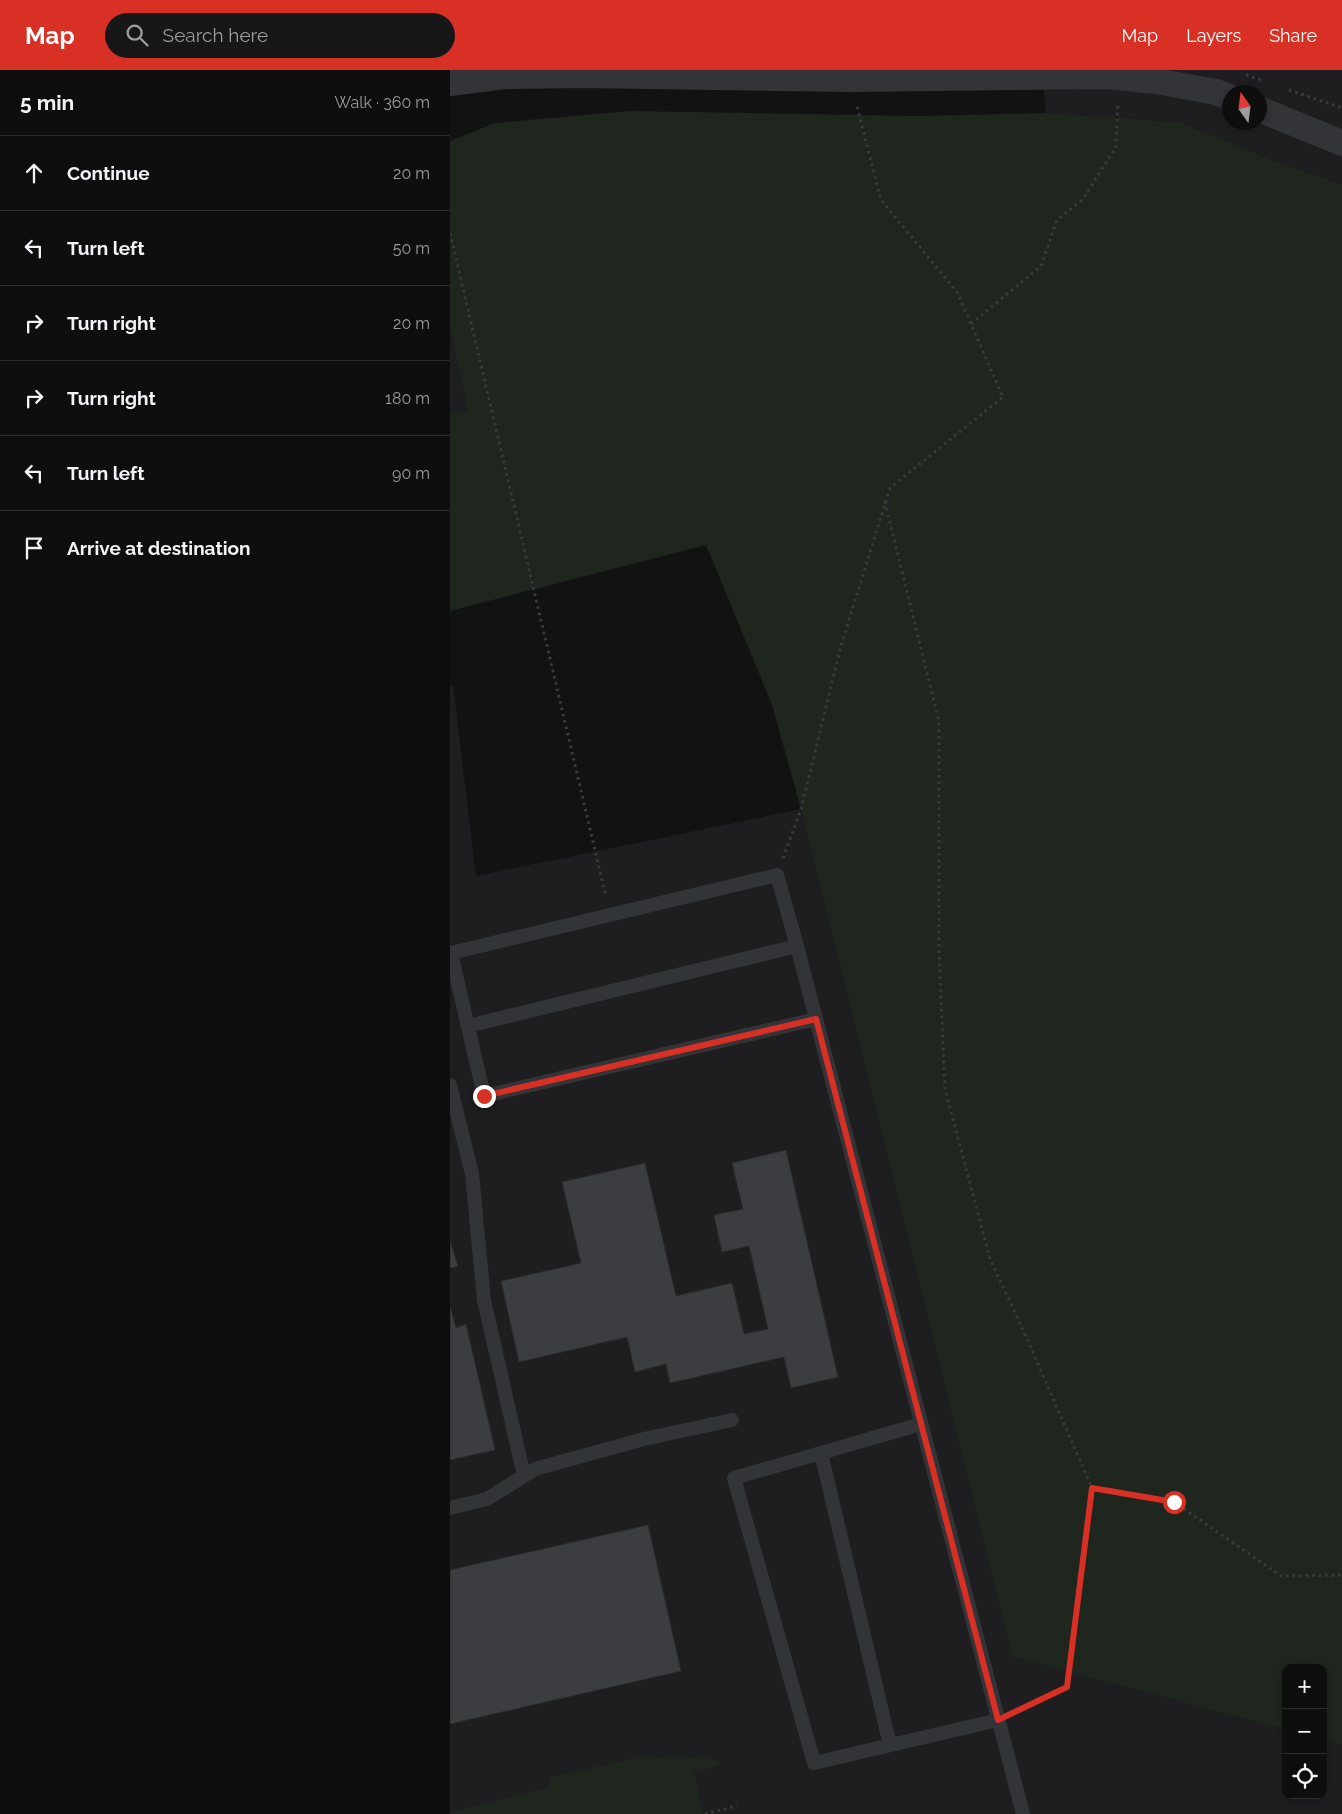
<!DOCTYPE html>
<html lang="en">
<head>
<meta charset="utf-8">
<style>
  :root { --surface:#0e0e0e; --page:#171717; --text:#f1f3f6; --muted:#9b9c9e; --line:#2e2e2e; --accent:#d93025 }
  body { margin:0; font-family:Raleway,sans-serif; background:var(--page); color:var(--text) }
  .controls { position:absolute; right:15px; bottom:15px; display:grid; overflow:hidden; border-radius:10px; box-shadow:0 2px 8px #0003 }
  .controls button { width:45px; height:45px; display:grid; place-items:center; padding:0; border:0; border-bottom:1px solid var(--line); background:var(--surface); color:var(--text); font:25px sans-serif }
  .compass { position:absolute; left:772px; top:15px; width:45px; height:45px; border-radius:50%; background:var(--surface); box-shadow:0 2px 8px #0003; rotate:346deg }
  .stop { position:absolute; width:15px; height:15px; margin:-11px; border:4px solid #d93025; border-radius:50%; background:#fff }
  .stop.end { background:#d93025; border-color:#fff; box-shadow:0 1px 5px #0008 }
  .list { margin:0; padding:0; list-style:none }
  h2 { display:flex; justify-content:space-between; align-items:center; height:65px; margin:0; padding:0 20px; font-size:21px }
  h2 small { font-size:16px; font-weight:400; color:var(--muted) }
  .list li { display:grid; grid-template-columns:32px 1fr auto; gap:15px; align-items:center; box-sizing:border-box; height:75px; padding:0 20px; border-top:1px solid var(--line) }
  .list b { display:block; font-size:19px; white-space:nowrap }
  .list em { font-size:16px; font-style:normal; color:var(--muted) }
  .icon { flex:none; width:28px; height:28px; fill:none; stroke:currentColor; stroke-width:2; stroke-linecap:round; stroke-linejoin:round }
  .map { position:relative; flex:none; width:892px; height:1744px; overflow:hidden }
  header { display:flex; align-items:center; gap:30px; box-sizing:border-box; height:70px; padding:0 25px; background:var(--accent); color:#fff }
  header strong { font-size:24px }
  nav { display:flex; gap:28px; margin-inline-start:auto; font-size:18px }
  .search { width:350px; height:45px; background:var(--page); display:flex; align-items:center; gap:12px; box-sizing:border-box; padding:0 18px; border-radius:28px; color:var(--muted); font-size:19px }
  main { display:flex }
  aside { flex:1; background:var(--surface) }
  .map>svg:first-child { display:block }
  .built { fill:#1e1e20; fill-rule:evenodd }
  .green { fill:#1e261e }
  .building { fill:#3c3d40; stroke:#2c2c2f }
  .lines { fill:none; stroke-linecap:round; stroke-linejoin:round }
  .path { stroke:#393b3f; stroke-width:3; stroke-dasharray:2.5 4; stroke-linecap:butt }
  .lane { stroke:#333438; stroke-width:14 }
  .street { stroke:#333438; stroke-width:26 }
  .route { stroke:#d93025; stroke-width:6 }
</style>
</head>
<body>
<header>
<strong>Map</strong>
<div class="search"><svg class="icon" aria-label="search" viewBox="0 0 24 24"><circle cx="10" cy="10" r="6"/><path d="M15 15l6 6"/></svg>Search here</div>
<nav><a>Map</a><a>Layers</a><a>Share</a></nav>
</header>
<main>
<aside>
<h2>5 min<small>Walk · 360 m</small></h2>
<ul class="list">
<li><svg class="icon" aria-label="ahead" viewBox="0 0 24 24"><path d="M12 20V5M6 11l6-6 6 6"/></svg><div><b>Continue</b></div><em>20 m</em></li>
<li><svg class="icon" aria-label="left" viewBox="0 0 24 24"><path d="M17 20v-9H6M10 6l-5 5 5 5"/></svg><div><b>Turn left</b></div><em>50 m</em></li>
<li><svg class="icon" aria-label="right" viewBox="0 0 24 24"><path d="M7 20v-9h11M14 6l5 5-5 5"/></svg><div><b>Turn right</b></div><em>20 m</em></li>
<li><svg class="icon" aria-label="right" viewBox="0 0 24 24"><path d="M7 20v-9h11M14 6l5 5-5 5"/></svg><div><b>Turn right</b></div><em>180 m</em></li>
<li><svg class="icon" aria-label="left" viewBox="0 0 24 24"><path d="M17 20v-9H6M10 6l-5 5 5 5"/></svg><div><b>Turn left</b></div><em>90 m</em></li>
<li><svg class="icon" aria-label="arrive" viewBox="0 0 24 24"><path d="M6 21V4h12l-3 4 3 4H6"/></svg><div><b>Arrive at destination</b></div></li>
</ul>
</aside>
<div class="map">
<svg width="892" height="1744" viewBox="0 0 892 1744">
  <rect width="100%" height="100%" fill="#121213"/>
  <!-- built -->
  <path class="built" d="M592 0H892V114L822 90 730 52 596 43ZM779 22H809V52H779Z
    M0 258 19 341 0 345Z
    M0 615H3L26 806 351 739 562 1587 836 1660V1725H873V1670L892 1675V1744H0Z"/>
  <!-- green -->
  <path class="green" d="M181 41 467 46 596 43 730 52 822 90 892 114V1675L873 1670V1598H836V1660L562 1587 351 739 322 635 256 475 0 541V345L18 340 0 258V71L45 53Z
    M230 1686 269 1690 270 1696 244 1702 253 1744H0V1742L100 1717 98 1708 184 1688Z"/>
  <!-- building -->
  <path class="building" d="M336 1080 388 1307 341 1318 334 1287 220 1313 216 1294 185 1302 177 1267 69 1292 51 1211 131 1193 112 1112 195 1093 226 1226 282 1213 294 1264 318 1259 299 1176 272 1182 264 1145 293 1139 282 1093Z
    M0 1170 8 1196 0 1198Z
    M0 1236 6 1258 16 1254 45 1380 0 1390Z
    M198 1455 231 1601 0 1654V1500Z"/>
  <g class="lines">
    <!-- path -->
    <path class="path" d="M796 5 814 11
      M839 20 892 38
      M0 163 156 827
      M521 254 591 196 607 150 633 129 666 77 668 33
      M435 432 489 652V883L495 1019 540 1189 574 1262 642 1418
      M333 788 351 739 391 576 440 418 553 327 507 222 431 130 407 36
      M567 1641 617 1617 642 1418 724 1432 831 1506 892 1505
      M255 1744 287 1736"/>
    <!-- lane -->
    <path class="lane" d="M366 949 34 1026 1 883 327 805 347 876 573 1744
      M18 956 347 876
      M0 1015 22 1104 34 1230 74 1406
      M471 1354 284 1408 364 1693 548 1650
      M371 1383 440 1675
      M0 1438 37 1429 85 1399 194 1369 282 1350"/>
    <!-- street -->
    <path class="street" d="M0 13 55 6 135 5 401 9 658 6 706 11 766 22 779 27
      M809 39 892 73"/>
  </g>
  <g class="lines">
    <!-- route -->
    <path class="route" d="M34 1026 366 949 548 1650 617 1617 642 1418 724 1432"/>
  </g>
</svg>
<div class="controls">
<button>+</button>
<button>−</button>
<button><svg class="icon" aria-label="locate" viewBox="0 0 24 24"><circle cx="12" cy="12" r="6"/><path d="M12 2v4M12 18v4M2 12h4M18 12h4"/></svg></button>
</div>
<svg class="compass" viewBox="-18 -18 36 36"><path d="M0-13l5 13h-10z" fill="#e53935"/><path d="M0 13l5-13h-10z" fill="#9b9c9e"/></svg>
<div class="stop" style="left:724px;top:1432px"></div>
<div class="stop end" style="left:34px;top:1026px"></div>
</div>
</main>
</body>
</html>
